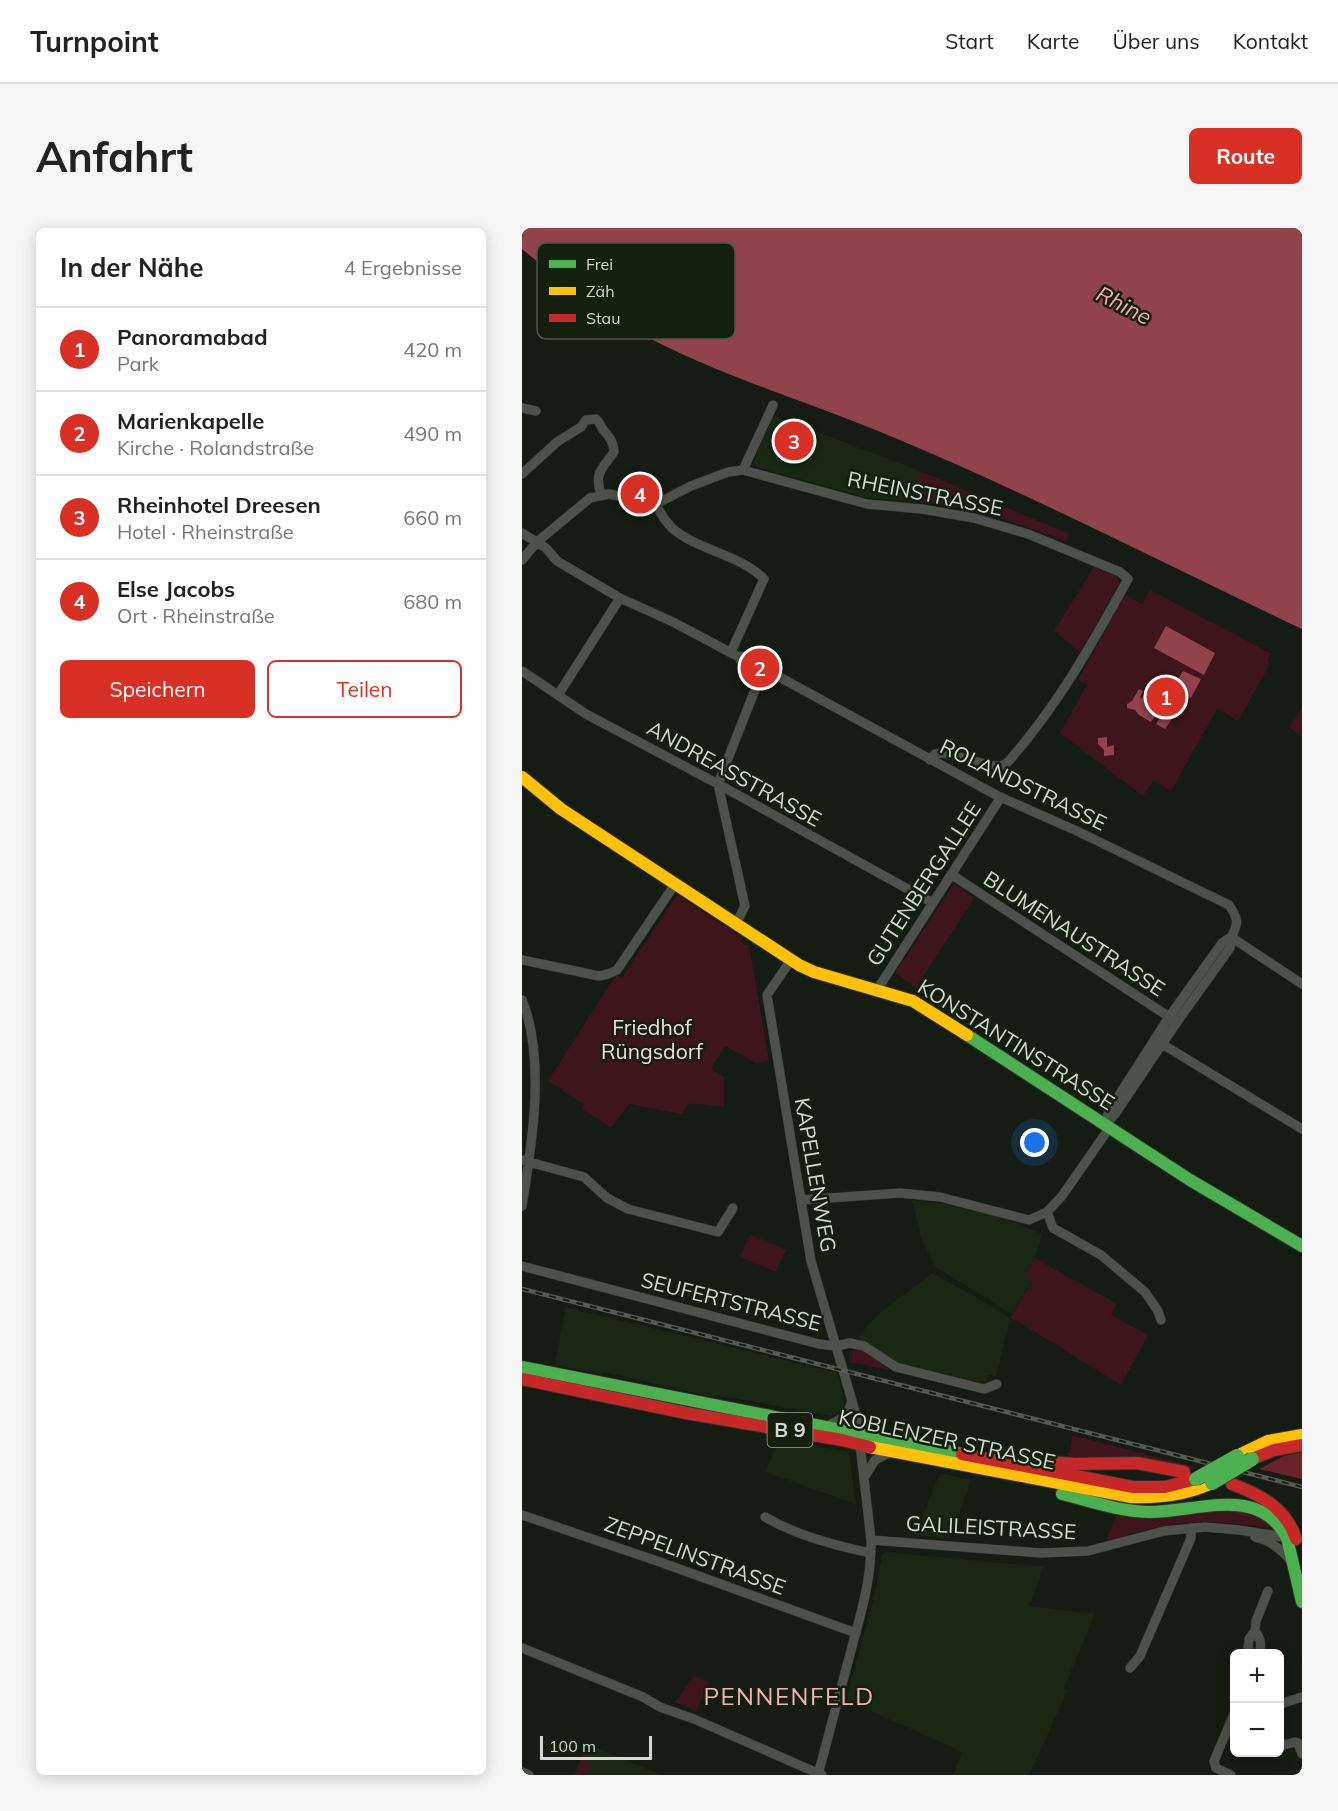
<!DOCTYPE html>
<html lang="de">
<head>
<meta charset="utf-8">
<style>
  :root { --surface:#fff; --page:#f6f6f6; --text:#222; --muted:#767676; --line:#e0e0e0; --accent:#d93025 }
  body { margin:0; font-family:Mulish,sans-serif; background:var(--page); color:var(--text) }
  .controls { position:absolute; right:18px; bottom:18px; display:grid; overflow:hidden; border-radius:9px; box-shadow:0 3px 15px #0003 }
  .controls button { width:54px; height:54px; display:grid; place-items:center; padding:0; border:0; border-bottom:2px solid var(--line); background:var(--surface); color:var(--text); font:30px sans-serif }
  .scale { position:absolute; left:18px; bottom:15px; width:112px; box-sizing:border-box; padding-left:6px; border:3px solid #d2dbcf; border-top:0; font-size:16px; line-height:21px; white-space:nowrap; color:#d2dbcf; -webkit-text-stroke:4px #13200e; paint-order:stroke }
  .you { position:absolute; left:513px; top:915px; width:21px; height:21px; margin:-15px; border:4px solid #fff; border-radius:50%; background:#1a73e8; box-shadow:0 0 0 9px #1a73e833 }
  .badge { display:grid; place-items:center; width:39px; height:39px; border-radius:50%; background:var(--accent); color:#fff; font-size:20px; font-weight:700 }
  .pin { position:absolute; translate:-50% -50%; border:3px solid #fff; box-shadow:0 2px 6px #0006 }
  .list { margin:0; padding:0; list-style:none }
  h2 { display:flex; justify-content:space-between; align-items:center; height:78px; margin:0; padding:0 24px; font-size:26px }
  h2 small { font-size:20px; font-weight:400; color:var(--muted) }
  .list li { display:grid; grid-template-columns:39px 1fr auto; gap:18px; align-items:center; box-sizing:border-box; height:84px; padding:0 24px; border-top:2px solid var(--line) }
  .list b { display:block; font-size:22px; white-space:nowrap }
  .list p { margin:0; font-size:20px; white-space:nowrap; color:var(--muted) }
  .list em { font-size:20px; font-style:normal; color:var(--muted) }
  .actions { display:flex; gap:12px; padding:18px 24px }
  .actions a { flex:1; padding:14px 0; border:2px solid var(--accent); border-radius:9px; text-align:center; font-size:21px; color:var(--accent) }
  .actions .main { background:var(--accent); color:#fff }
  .map { position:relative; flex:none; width:780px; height:1547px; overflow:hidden; border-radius:9px }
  header { display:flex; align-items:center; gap:36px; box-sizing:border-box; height:84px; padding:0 30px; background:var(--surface); border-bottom:2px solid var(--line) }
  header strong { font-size:28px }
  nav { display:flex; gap:33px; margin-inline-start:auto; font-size:21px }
  .intro { display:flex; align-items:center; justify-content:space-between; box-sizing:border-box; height:144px; padding:0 36px }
  h1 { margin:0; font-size:42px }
  .button { padding:15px 27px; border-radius:9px; background:var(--accent); color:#fff; font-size:21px; font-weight:700 }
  main { display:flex; gap:36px; padding:0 36px }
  aside { flex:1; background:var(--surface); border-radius:9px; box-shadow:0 3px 15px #0003 }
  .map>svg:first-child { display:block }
  .built { fill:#182813 }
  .green { fill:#3e1519 }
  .forest { fill:#69232b }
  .water { fill:#90434a }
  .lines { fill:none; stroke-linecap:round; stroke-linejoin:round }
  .street-casing { stroke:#2f352d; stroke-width:10 }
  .fast-casing { stroke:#2f352d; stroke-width:14 }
  .slow-casing { stroke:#2f352d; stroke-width:14 }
  .jam-casing { stroke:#2f352d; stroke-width:14 }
  .street { stroke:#4c514a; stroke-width:9 }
  .fast { stroke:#4caf50; stroke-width:12 }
  .slow { stroke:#ffc107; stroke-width:12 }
  .jam { stroke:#c62828; stroke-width:12 }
  .rail-casing { stroke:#565a54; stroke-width:4.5 }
  .rail { stroke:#13200e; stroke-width:2; stroke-dasharray:7; stroke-linecap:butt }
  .fast-bridge-casing { stroke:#2f352d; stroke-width:15; stroke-linecap:butt }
  .fast-bridge { stroke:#4caf50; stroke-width:14 }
  .labels { text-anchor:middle; stroke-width:5; stroke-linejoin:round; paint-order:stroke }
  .shield { fill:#13200e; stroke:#99a395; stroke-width:1.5 }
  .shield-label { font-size:20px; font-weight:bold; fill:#d2dbcf }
  .street-label { font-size:21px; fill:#d2dbcf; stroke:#13200e }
  .park-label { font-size:21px; fill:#f6dcdc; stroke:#13200e }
  .water-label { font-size:22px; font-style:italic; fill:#f6acaf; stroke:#13200e }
  .quarter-label { font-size:24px; letter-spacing:1.5px; fill:#f5b0b3; stroke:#13200e }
  .key { fill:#13200e; stroke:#4c5848; stroke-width:1.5 }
  .key-label { font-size:16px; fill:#d2dbcf }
</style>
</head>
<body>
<header>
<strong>Turnpoint</strong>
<nav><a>Start</a><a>Karte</a><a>Über uns</a><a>Kontakt</a></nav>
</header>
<div class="intro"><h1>Anfahrt</h1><a class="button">Route</a></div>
<main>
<aside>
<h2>In der Nähe<small>4 Ergebnisse</small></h2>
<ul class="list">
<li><span class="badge">1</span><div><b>Panoramabad</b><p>Park</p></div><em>420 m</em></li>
<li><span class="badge">2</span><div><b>Marienkapelle</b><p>Kirche · Rolandstraße</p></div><em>490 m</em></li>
<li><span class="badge">3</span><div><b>Rheinhotel Dreesen</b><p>Hotel · Rheinstraße</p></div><em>660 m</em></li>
<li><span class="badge">4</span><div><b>Else Jacobs</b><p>Ort · Rheinstraße</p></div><em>680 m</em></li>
</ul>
<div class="actions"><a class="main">Speichern</a><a>Teilen</a></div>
</aside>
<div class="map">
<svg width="780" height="1547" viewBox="0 0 780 1547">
  <rect width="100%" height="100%" fill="#151c12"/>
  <!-- built -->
  <path class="built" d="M254 188 398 243 390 273 346 270 235 239 231 234 251 189Z
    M390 972 436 978 481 990 520 1006 513 1030 502 1048 510 1053 490 1086 413 1039 400 1012Z
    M410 1045 449 1066 488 1090 474 1148 466 1147 463 1156 374 1134 337 1110 346 1096 371 1074 398 1055Z
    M44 1079 315 1145 321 1167V1178L316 1186 309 1188 212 1170 187 1168 81 1144 80 1146 33 1137Z
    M258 1211 327 1224 334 1276 243 1244Z
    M418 1245 449 1252 428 1310 393 1307Z
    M364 1324 522 1339 507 1378 573 1386 542 1460 546 1462 507 1547H431L440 1524 324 1472 351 1374 360 1327Z
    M65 1516 137 1546 141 1547H52Z"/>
  <!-- green -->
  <path class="green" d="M398 243 547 306 544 313 485 292 472 289 473 287 423 277 390 273Z
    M572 339 594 348 598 354 558 424 532 403Z
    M628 362 750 426 746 431 748 436 716 493 695 481 649 563 631 553 621 568 538 505 565 457 556 452 603 367 620 376Z
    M780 480V509L767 499Z
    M432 656 452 670 394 760 373 745Z
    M155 667 220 710 219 713 222 717H227L247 833 234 835 203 818 189 841 202 849V879L167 875 160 886 107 876 89 900 60 881 62 877 26 853 94 747 100 750Z
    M228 1006 264 1022 254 1044 218 1029Z
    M513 1030 595 1076 589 1087 626 1107 599 1157 502 1097 488 1090 510 1054 502 1048Z
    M332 1122H340L368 1142 327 1134V1125Z
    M550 1207 674 1239 664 1243 552 1230 544 1226 548 1224Z
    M709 1282 738 1288 749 1299 747 1300C717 1296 688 1292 657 1296 632 1298 608 1307 584 1313L595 1286Z
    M172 1448 187 1454 174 1483 153 1474Z
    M63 1520 69 1523 64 1534 69 1536 64 1547H53Z"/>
  <!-- forest -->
  <path class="forest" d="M780 1224V1251L737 1241 762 1228Z"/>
  <!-- water -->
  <path class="water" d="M0 0H780V401C641 335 504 264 361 205 279 171 192 146 114 103 74 81 36 51 0 21Z
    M644 398 693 425 682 447 632 420Z
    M661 443 679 451 669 470 652 459Z
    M617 461 621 463 618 469 619 471 624 465 641 474 637 480 641 483 645 477 654 481 652 488 643 501 634 496 639 488 636 485 629 494 617 487 613 482 605 480V476L610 473Z
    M585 509V519L592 517V527L582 528V522L576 516V510Z"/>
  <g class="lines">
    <!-- street casing -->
    <g class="street-casing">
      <path id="street" d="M0 180 14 183
        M221 242 251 177
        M0 246 35 214 59 199 64 192 74 191C79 195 78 199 83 204 89 211 91 214 92 224 80 241 72 244 79 267
        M134 276C138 285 143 293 150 300 175 322 219 327 242 351L209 424
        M0 305 24 320 35 333 98 370 151 394 217 429
        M0 332 15 314 68 270 87 266 134 276 169 258 206 244 221 242 345 276 400 281 452 290 506 306 598 344 606 351C570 416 535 479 485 535L479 538H471L422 525 413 526 408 532
        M0 443 64 486 196 556 411 675
        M250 445 238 449 222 440 217 429C233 426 243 432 250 445L476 568 555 603 707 677C723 700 709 697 708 720L655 794 593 886 583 896
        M36 467 98 370
        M430 647 655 794
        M214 696 223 678 196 556 238 449
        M709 709 780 756
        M0 732 77 748 86 746 95 742 153 656
        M269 732 245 767 289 1033 335 1190 349 1312C350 1352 337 1392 327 1430 317 1469 306 1508 296 1547
        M355 762 479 569
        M0 772C24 830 10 917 0 978
        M640 816 780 901
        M583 895 587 883 647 789 700 715 709 709
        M0 932 62 949 85 970 106 981 196 1004 211 980
        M279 972 378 965 418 969 507 992 525 984 540 968 588 899
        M525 984 531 1000 579 1027 623 1064 636 1083 639 1092
        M0 1038 297 1116 314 1118 328 1115 342 1118 374 1139 462 1161 475 1156
        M306 1197C319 1193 326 1186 330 1173
        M343 1248 353 1232 369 1224
        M0 1287 138 1334 334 1405
        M243 1289C274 1307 314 1318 349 1325
        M733 1309C749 1312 760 1322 770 1334
        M349 1312 519 1325 566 1323 642 1303 683 1299 717 1302 768 1310
        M733 1403C739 1411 740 1417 737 1426
        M0 1420 121 1469 138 1479 172 1491 300 1547
        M730 1426 726 1420 727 1411 733 1403 734 1393 746 1363
        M608 1440 618 1428 669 1310V1300
        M758 1476 780 1469
        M758 1518 773 1514 776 1515 780 1526
        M0 1544 7 1547
        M709 1547 694 1540 692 1533 712 1486"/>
    </g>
    <!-- fast casing -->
    <g class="fast-casing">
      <path id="fast" d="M445 807 668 952 780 1018
        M0 1139 440 1226
        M540 1266C568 1273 597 1283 626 1284 672 1285 737 1255 765 1310
        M765 1310 780 1374"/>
    </g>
    <!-- slow casing -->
    <g class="slow-casing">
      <path id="slow" d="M0 549 39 581 277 737 292 744 391 773 445 807
        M348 1219 609 1269C638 1270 663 1267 690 1255
        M715 1228 746 1213 780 1207"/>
    </g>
    <!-- jam casing -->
    <g class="jam-casing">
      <path id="jam" d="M0 1151 164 1185 320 1212 348 1219
        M440 1226 611 1259H643L674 1251
        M730 1231 752 1222 780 1217
        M528 1234 553 1236 615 1235 662 1244
        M710 1256C739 1267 764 1280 774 1311"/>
    </g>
    <!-- street -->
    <use href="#street" class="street"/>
    <!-- fast -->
    <use href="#fast" class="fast"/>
    <!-- slow -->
    <use href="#slow" class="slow"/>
    <!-- jam -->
    <use href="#jam" class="jam"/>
    <!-- rail casing -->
    <g class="rail-casing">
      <path id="rail" d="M0 1061 780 1259"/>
    </g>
    <!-- rail -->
    <use href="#rail" class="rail"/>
    <!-- fast-bridge casing -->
    <g class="fast-bridge-casing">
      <path id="fast-bridge" d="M674 1251 715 1228
        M690 1255 730 1231"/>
    </g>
    <!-- fast-bridge -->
    <use href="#fast-bridge" class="fast-bridge"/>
  </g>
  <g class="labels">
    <!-- shield labels -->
    <rect class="shield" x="245.5" y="1185" width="45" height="34" rx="4.5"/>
    <g class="shield-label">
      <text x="268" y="1209">B 9</text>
    </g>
    <!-- street labels -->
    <g class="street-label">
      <text transform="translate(403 266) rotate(11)" y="7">RHEINSTRASSE</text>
      <text transform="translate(212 546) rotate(29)" y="7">ANDREASSTRASSE</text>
      <text transform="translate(501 557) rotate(26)" y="7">ROLANDSTRASSE</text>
      <text transform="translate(402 656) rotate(-57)" y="7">GUTENBERGALLEE</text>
      <text transform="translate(552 706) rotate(33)" y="7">BLUMENAUSTRASSE</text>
      <text transform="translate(494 817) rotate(32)" y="7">KONSTANTINSTRASSE</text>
      <text transform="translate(293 947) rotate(80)" y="7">KAPELLENWEG</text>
      <text transform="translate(209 1074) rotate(14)" y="7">SEUFERTSTRASSE</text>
      <text transform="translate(425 1212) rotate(12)" y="7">KOBLENZER STRASSE</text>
      <text transform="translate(469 1300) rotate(3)" y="7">GALILEISTRASSE</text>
      <text transform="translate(173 1328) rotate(20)" y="7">ZEPPELINSTRASSE</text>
    </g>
    <!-- park labels -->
    <g class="park-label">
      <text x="130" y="807">Friedhof<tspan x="130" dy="24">Rüngsdorf</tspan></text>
    </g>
    <!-- water labels -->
    <g class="water-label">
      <text transform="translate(602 77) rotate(27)" y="8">Rhine</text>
    </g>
    <!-- quarter labels -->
    <g class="quarter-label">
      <text x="267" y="1477">PENNENFELD</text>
    </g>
  </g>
  <!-- legend -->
  <rect x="15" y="15" width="198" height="96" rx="9" class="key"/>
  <rect x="27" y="32" width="27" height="8" fill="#4caf50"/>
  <rect x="27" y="59" width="27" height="8" fill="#ffc107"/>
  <rect x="27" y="86" width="27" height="8" fill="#c62828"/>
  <g class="key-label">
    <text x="64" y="42">Frei</text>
    <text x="64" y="69">Zäh</text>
    <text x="64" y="96">Stau</text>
  </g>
</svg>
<div class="controls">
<button>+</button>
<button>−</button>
</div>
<div class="scale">100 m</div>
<div class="you"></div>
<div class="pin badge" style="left:644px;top:469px">1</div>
<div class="pin badge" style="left:238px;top:440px">2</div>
<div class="pin badge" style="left:272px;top:213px">3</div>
<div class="pin badge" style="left:118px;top:266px">4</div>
</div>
</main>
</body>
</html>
